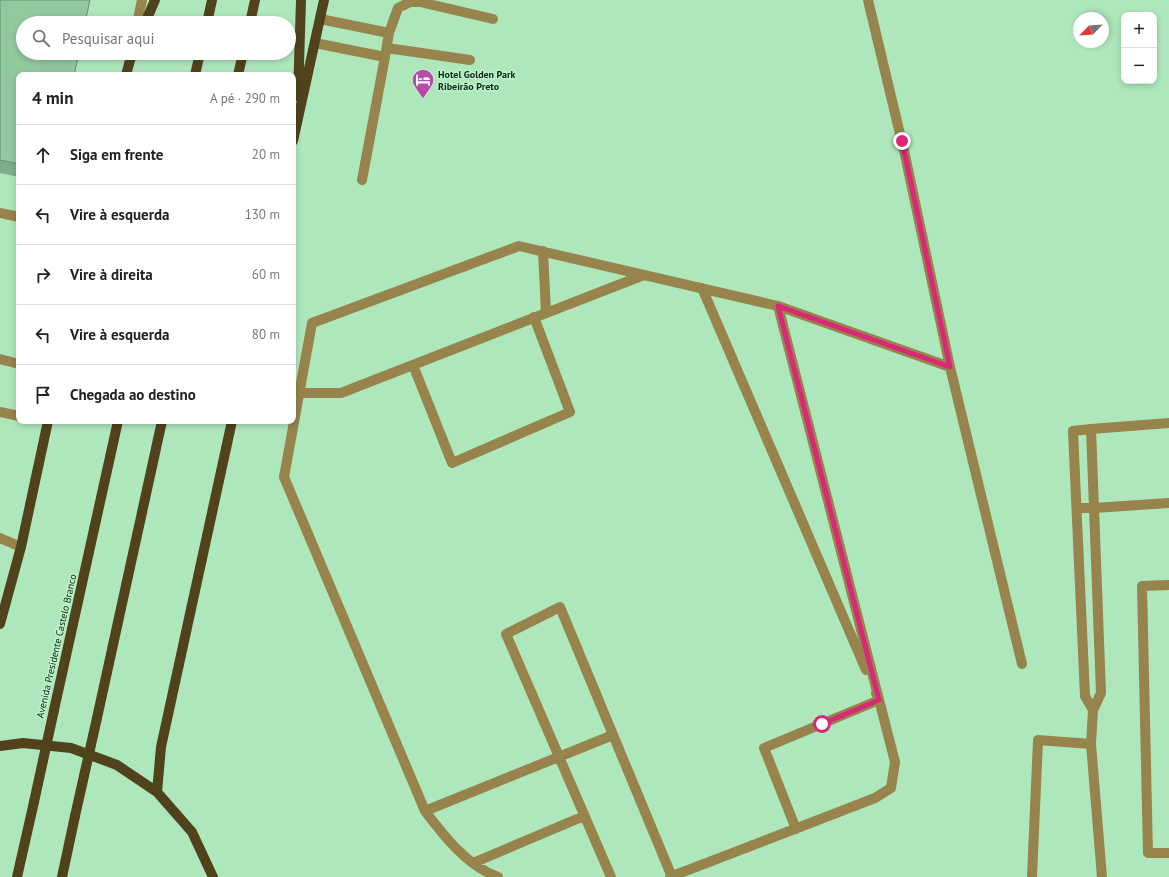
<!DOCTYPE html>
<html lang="pt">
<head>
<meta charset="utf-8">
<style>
  :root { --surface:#fff; --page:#f6f6f6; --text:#222; --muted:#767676; --line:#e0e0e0 }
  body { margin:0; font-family:"PT Sans",sans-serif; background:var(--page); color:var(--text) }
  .controls { position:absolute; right:12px; top:12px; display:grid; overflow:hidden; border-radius:8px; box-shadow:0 2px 6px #0003 }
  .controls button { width:36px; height:36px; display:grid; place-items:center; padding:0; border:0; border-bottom:1px solid var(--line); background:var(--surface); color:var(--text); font:20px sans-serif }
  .compass { position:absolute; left:1073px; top:12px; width:36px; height:36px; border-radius:50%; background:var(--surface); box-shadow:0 2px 6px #0003; rotate:245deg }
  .stop { position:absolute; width:12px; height:12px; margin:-9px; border:3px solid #db2777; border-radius:50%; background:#fff }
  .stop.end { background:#db2777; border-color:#fff; box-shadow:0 1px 4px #0008 }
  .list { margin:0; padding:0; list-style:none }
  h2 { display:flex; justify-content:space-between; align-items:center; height:52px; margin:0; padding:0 16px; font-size:17px }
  h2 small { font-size:13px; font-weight:400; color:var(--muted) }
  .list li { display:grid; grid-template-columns:26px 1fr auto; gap:12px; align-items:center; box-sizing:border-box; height:60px; padding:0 16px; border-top:1px solid var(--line) }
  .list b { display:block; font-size:15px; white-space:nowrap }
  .list em { font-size:13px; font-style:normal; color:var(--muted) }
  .icon { flex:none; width:22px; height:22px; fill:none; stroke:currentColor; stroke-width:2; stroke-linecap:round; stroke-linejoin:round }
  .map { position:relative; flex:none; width:1169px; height:877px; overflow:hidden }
  .search { position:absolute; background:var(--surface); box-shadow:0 2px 6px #0003; left:16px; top:16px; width:280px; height:44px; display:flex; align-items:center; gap:10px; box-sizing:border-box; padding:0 14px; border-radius:22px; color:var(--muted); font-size:15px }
  .panel { position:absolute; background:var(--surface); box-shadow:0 2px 6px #0003; left:16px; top:72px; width:280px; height:352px; border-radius:8px }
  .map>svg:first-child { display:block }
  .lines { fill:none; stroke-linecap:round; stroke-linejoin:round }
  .minor { stroke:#97844c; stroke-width:10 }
  .major { stroke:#50431c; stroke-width:10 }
  .major-bridge { stroke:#50431c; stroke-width:10 }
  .wall { fill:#7dad89 }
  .building { fill:#91c99f; stroke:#668d6f }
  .route { stroke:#db2777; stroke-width:5 }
  .labels { text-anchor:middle; stroke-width:3; stroke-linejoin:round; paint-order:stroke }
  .poi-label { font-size:10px; font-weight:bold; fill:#0e2414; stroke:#bbf4c9; text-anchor:start }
  .street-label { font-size:10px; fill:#0e2414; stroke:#bbf4c9 }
</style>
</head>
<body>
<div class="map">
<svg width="1169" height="877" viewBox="0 0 1169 877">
  <rect width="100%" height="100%" fill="#aee7bc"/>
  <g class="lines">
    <!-- minor -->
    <path class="minor" d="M868 0 905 155 950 367
      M320 19 389 33
      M137 23 142 0
      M315 43 385 57
      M387 48 470 60
      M362 180 385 57 389 33 398 8 410 2H420L493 19
      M0 213 19 217
      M543 251 546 313
      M702 288 866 670
      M0 359 19 364
      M413 365 452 463 570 412 534 317
      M299 393H341L644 275
      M0 412 19 416
      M1091 429 1169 423
      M1077 508H1094L1169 503
      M0 538 21 547
      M1169 585 1142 586 1148 853H1169
      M1091 744 1093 710 1101 693 1091 429 1073 431 1085 696 1093 710
      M425 811 613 735
      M796 829 764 748 879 700 876 693
      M473 863 584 816
      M498 877C467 866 444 836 425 811L284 477 312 323 519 246 778 306 950 367 1022 664
      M611 877 506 634 560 607 672 877
      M670 877 875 798 891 788 895 762 778 306
      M1032 877 1038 740 1091 744 1102 877"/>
    <!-- major -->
    <path class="major" d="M145 23 155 0
      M207 23 212 0
      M250 23 255 0
      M126 75 132 53
      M195 75 200 53
      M238 75 243 53
      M298 96 301 0
      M293 141 324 0
      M0 624 21 547 48 421
      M54 710 118 421
      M97 718 162 421
      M0 746 23 743 71 748 117 765 157 792 192 832 213 877
      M157 792 161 747 232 421
      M17 877 34 802
      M62 877 75 816"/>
    <!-- major-bridge -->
    <path class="major-bridge" d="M34 802 54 710
      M75 816 97 718"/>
  </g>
  <!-- wall -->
  <path class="wall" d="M0 0 19 75V177L0 173Z"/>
  <!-- building -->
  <path class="building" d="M0 0H90L85 23H23V53H79L74 75H19V164L0 160Z"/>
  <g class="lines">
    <!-- route -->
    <path class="route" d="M822 724 879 700 778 306 950 367 902 141"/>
  </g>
  <!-- icons -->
  <defs>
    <g id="hotel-pin" transform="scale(1.15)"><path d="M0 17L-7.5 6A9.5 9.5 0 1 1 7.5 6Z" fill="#b74bab" stroke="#bbf4c9"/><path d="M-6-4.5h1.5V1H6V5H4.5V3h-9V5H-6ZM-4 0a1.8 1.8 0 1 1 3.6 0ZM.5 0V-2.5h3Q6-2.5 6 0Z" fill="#fff"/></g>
  </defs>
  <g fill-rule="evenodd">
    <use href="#hotel-pin" x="423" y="80"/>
  </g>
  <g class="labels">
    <!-- poi labels -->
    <g class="poi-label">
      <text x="438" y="78">Hotel Golden Park<tspan x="438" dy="12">Ribeirão Preto</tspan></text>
    </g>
    <!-- street labels -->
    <g class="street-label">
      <text transform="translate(56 646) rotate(-77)" y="4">Avenida Presidente Castelo Branco</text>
    </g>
  </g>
</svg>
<div class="controls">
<button>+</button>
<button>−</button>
</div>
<svg class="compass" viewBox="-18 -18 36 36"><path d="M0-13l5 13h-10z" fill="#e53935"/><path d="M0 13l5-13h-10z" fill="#767676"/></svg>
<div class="stop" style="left:822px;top:724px"></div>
<div class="stop end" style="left:902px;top:141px"></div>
<div class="search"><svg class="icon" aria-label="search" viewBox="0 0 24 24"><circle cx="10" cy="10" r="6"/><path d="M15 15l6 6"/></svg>Pesquisar aqui</div>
<section class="panel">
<h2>4 min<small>A pé · 290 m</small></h2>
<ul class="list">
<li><svg class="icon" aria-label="ahead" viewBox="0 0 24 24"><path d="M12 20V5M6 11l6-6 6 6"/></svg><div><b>Siga em frente</b></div><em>20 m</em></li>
<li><svg class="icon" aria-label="left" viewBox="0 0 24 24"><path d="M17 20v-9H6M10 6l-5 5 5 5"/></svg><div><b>Vire à esquerda</b></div><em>130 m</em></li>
<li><svg class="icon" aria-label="right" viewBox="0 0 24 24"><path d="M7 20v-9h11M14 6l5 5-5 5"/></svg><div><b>Vire à direita</b></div><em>60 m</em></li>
<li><svg class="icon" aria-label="left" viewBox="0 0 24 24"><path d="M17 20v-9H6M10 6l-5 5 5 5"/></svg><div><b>Vire à esquerda</b></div><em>80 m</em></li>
<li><svg class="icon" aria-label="arrive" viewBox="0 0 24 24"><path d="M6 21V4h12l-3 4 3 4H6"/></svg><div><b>Chegada ao destino</b></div></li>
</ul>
</section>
</div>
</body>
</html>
